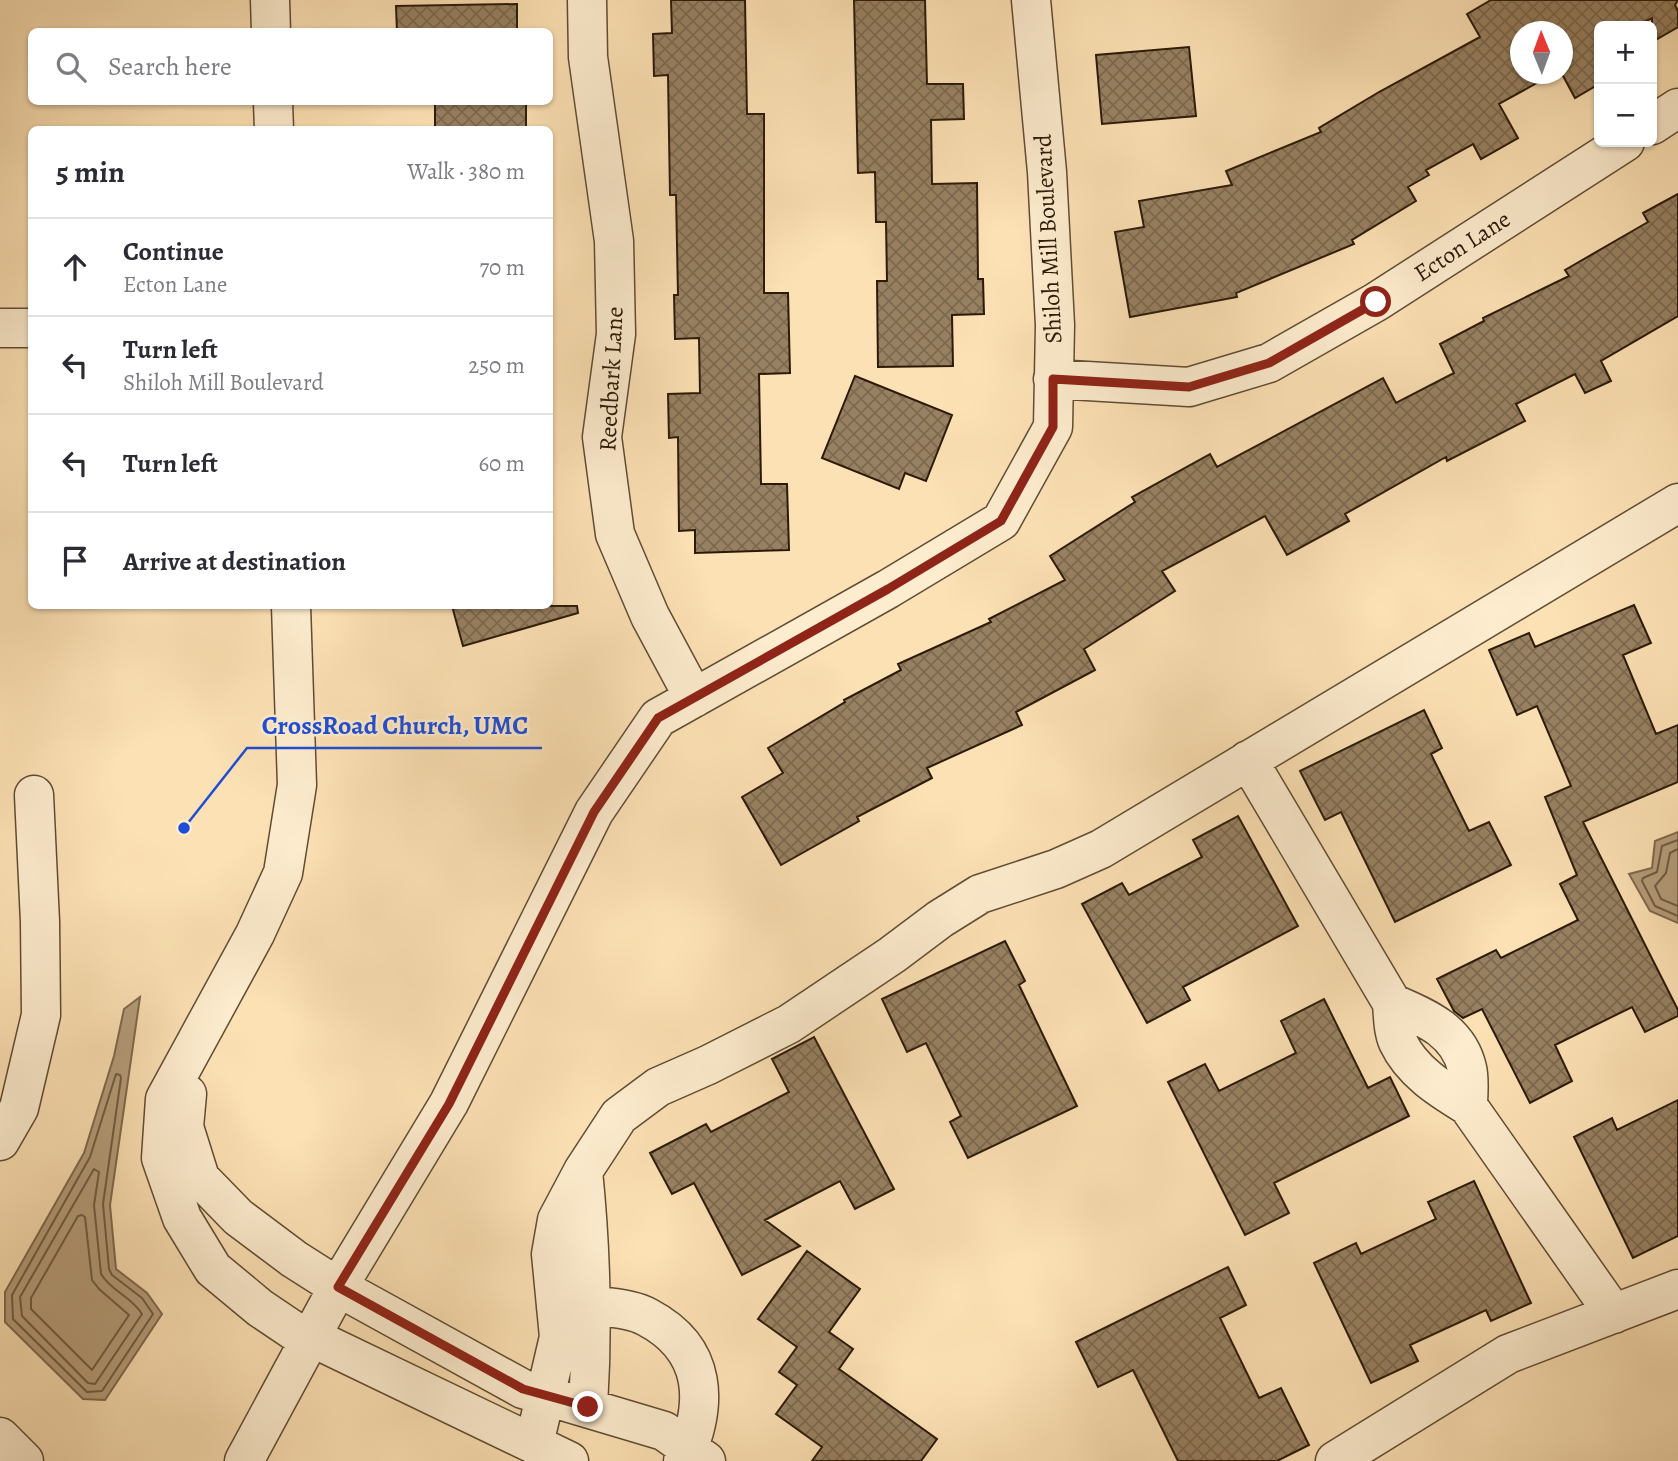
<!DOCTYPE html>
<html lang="en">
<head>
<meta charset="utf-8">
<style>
  :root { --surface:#fff; --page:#f2f2f3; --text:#2b2b33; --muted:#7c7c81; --line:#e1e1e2 }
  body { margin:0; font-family:Alegreya,serif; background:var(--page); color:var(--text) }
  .controls { position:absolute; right:21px; top:21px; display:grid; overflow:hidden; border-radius:10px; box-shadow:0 2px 5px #0004 }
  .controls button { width:63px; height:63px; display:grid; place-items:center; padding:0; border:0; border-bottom:2px solid var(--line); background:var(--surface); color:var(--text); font:35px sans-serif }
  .compass { position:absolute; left:1510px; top:21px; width:63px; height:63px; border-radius:50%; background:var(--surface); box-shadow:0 2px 5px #0004; rotate:359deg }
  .stop { position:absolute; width:21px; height:21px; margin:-16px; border:5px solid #8f2418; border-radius:50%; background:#fff }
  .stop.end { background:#8f2418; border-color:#fff; box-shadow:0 2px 7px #0008 }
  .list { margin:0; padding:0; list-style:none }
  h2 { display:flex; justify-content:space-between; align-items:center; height:91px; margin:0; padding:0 28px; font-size:30px }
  h2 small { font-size:23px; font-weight:400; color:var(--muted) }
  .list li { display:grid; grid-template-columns:46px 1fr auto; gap:21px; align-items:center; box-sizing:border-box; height:98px; padding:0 28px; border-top:2px solid var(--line) }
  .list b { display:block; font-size:26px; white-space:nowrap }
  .list p { margin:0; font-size:23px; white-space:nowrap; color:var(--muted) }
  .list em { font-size:23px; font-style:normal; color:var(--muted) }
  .icon { flex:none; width:38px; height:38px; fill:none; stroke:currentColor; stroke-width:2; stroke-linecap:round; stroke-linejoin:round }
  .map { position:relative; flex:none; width:1678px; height:1461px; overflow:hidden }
  .search { position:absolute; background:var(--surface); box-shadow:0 2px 5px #0004; left:28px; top:28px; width:525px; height:77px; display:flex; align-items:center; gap:18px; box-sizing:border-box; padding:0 24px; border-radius:10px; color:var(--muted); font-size:26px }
  .panel { position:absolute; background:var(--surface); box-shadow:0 2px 5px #0004; left:28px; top:126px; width:525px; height:483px; border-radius:10px }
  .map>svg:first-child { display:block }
  .water { fill:#b59d7a; stroke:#7e694d; stroke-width:2 }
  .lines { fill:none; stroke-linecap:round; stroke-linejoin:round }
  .shore { stroke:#705c42; stroke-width:2 }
  .building { fill:url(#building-cross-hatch); stroke:#2c1a09; stroke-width:2 }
  .minor-casing { stroke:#604c34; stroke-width:41 }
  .minor { stroke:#fdecce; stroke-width:38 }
  .route { stroke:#8f2418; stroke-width:9 }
  .labels { text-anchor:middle; stroke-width:5; stroke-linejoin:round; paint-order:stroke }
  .street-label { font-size:24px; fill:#2c1a09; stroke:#fdecce }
  .leader { fill:none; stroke:#1d4ed8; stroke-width:2.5 }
  .callout-dot { fill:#1d4ed8; stroke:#fdecce; stroke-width:2.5 }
  .callout-label { font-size:26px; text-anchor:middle; font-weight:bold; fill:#1d4ed8; stroke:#fdecce; stroke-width:5; stroke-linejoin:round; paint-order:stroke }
</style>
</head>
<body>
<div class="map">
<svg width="1678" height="1461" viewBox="0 0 1678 1461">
  <defs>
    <pattern id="building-cross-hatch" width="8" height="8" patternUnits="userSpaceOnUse" patternTransform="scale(1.75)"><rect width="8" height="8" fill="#988162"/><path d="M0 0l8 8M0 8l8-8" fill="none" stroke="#7c694f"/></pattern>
  </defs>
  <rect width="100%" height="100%" fill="#fce1b4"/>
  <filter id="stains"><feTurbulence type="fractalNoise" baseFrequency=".00286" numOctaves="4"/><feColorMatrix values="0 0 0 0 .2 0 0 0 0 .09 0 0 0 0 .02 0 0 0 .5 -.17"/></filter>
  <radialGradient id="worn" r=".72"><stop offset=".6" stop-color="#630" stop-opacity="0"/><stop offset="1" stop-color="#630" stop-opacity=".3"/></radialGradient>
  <!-- water -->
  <path class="water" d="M1678 832V923L1650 911 1629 874 1652 868 1655 841Z
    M140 997 110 1205 116 1269 147 1293 162 1314 105 1400 83 1399 5 1322V1292L84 1153 114 1056 124 1009Z"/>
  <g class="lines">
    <!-- shore -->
    <path class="shore" d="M1678 840 1662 846 1657 872 1643 878 1642 881 1655 906 1678 916
      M1678 849 1670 853 1666 873 1655 886 1661 899 1678 906
      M116 1074 120 1075 121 1078 103 1204 109 1269 112 1275 142 1298 153 1314 102 1391 87 1392 13 1319 12 1295 90 1157Z
      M94 1169 99 1172 94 1205 101 1274C111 1291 132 1297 142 1314L95 1384 88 1383 22 1316 20 1297Z
      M82 1215 85 1217 92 1280 99 1289 129 1315 92 1370 31 1309V1298L78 1216Z"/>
  </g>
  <!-- building -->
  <path class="building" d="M671 0H745L747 114H764V293H788L790 373 759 374 761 484H787L789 550 695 553V530L679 531 678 437 669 438 668 394 700 393 699 338 675 339 674 295H678L676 195H670L668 75 654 76 653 34 672 33Z
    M854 0H925L927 84H963L964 119 931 120 932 184 977 183 978 279H983L984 314 952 315 953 366 878 367 877 281H887L886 222H876L875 172 858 173Z
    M1491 0H1678L1675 5 1678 11V27L1652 42V18L1636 26H1599V84L1575 98 1562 74 1563 32H1521V74H1553L1499 104 1518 138 1481 159 1473 144 1426 170 1429 175 1408 187 1416 201 1352 240 1354 244 1236 293 1237 297 1130 317 1115 232 1144 227 1139 201 1232 185 1226 171 1321 132 1319 128 1379 92 1480 37 1467 14Z
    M517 4V32H397L396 6Z
    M1189 47 1196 116 1102 124 1096 55Z
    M526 103V130H435V104Z
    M1678 194V316L1601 361 1611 381 1585 393 1575 374 1516 404 1525 421 1447 461 1446 457 1345 514 1349 521 1287 555 1265 516 1162 571 1175 591 1084 649 1095 670 1016 712 1022 725 927 768 932 778 857 817 859 821 781 865 742 797 783 773 768 748 845 702 844 700 901 670 898 664 991 622 989 619 1065 580 1050 556 1135 502 1132 497 1210 454 1217 467 1383 378 1396 403 1454 373 1440 344 1484 321 1483 318 1569 276 1565 270 1648 222 1643 213Z
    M855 376 952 415 926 481 905 473 899 489 822 458Z
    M1634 605 1651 643 1623 655 1656 734 1678 725V782L1583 822 1678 1010V1016L1645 1032 1632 1007 1555 1045 1572 1081 1530 1103 1482 1009 1463 1018 1454 1011 1437 979 1496 950 1501 958 1578 920 1560 884 1577 875 1545 797 1571 786 1537 706 1517 715 1489 650 1529 633 1535 647Z
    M452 606H577L578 613 463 646Z
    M1424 710 1442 748 1431 754 1469 831 1489 822 1511 865 1395 922 1341 812 1325 820 1300 771Z
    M1238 816 1298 926 1183 987 1190 1000 1147 1023 1082 904 1122 883 1129 895 1202 857 1193 840Z
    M1005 941 1025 981 1019 985 1077 1106 968 1158 950 1122 961 1116 926 1043 907 1052 882 999Z
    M1324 999 1368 1088 1390 1077 1409 1116 1274 1183 1289 1213 1245 1235 1168 1082 1205 1064 1219 1091 1296 1053 1281 1021Z
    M814 1037 894 1189 855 1209 840 1181 765 1220 800 1246 742 1275 694 1183 672 1194 650 1153 706 1124 711 1132 789 1092 772 1059Z
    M1678 1100V1236L1633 1258 1574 1137 1612 1118 1617 1130Z
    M1474 1181 1531 1303 1491 1321 1486 1310 1410 1345 1418 1361 1371 1383 1314 1263 1356 1243 1361 1254 1436 1219 1428 1202Z
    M807 1251 860 1289 829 1332 853 1349 839 1369 937 1439 921 1461H812L822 1447 776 1414 797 1385 779 1372 797 1347 758 1319Z
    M1228 1267 1246 1305 1220 1318 1259 1398 1281 1388 1309 1445 1277 1461H1178L1133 1370 1098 1387 1076 1342Z"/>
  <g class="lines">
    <!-- minor casing -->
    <g class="minor-casing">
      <path id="minor" d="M270 0 271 32
        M587 0 588 57 614 241 616 334 602 437 615 534 650 616 694 698
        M273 102 274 130
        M1652 125 1678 108
        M0 328H32
        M1053 379 1189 387 1269 363 1376 302 1625 142
        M291 606 297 785 283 873 255 934 165 1099 161 1158 182 1218 213 1269 260 1308 309 1341
        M1248 760 1392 1003C1393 1015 1393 1031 1398 1042 1412 1072 1442 1090 1468 1106L1614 1314
        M1392 1003C1424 1017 1458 1030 1467 1068 1470 1080 1468 1094 1468 1106
        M187 1094 184 1127 200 1178 238 1217 294 1259 338 1287 523 1389 664 1431 706 1461
        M0 1141 19 1108 41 1015 40 922 34 795
        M583 1171C591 1249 593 1328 588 1407
        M556 1307C580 1305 625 1305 647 1317 708 1349 709 1404 683 1461
        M311 1337 569 1461
        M0 1437 24 1461
        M534 1444 559 1337 551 1254 557 1220 583 1171 619 1116 658 1087 708 1065 789 1024 892 955 940 919 980 894 1056 869 1101 849 1678 503
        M244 1461 338 1287 449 1103 594 812 658 718 888 589 1001 521 1053 427 1055 325 1047 172 1031 0
        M1335 1461 1508 1354 1678 1289"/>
    </g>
    <!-- minor -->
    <use href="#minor" class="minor"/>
  </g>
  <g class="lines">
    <!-- route -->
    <path class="route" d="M588 1407 523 1389 338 1287 449 1104 594 812 658 718 888 589 1001 521 1053 427V379L1189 387 1269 363 1376 302"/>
  </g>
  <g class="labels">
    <!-- street labels -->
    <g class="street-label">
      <text transform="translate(1048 239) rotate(-93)" y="8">Shiloh Mill Boulevard</text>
      <text transform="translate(1462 246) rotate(-33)" y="8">Ecton Lane</text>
      <text transform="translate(611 379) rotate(-87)" y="8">Reedbark Lane</text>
    </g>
  </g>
  <!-- callouts -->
  <path class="leader" d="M184 828L247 748H542"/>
  <circle class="callout-dot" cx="184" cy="828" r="7"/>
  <g class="callout-label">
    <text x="395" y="734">CrossRoad Church, UMC</text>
  </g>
  <rect width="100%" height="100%" filter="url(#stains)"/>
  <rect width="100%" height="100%" fill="url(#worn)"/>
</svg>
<div class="controls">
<button>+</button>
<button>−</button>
</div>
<svg class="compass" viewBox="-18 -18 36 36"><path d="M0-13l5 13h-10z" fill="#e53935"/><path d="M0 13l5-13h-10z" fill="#7c7c81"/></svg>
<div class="stop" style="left:1376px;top:302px"></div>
<div class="stop end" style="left:588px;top:1407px"></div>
<div class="search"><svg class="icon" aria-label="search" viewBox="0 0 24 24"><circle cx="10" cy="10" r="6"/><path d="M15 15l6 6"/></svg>Search here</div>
<section class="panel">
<h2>5 min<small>Walk · 380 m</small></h2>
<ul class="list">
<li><svg class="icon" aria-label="ahead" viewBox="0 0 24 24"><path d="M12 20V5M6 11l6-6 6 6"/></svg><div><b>Continue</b><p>Ecton Lane</p></div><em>70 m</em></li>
<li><svg class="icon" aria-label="left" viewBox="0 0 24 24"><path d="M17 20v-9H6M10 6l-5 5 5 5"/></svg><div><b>Turn left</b><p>Shiloh Mill Boulevard</p></div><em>250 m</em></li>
<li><svg class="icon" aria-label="left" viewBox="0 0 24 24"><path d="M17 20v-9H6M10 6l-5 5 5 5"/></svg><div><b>Turn left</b></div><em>60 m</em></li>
<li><svg class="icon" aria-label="arrive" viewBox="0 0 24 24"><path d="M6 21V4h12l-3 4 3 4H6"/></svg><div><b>Arrive at destination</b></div></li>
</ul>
</section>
</div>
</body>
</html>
